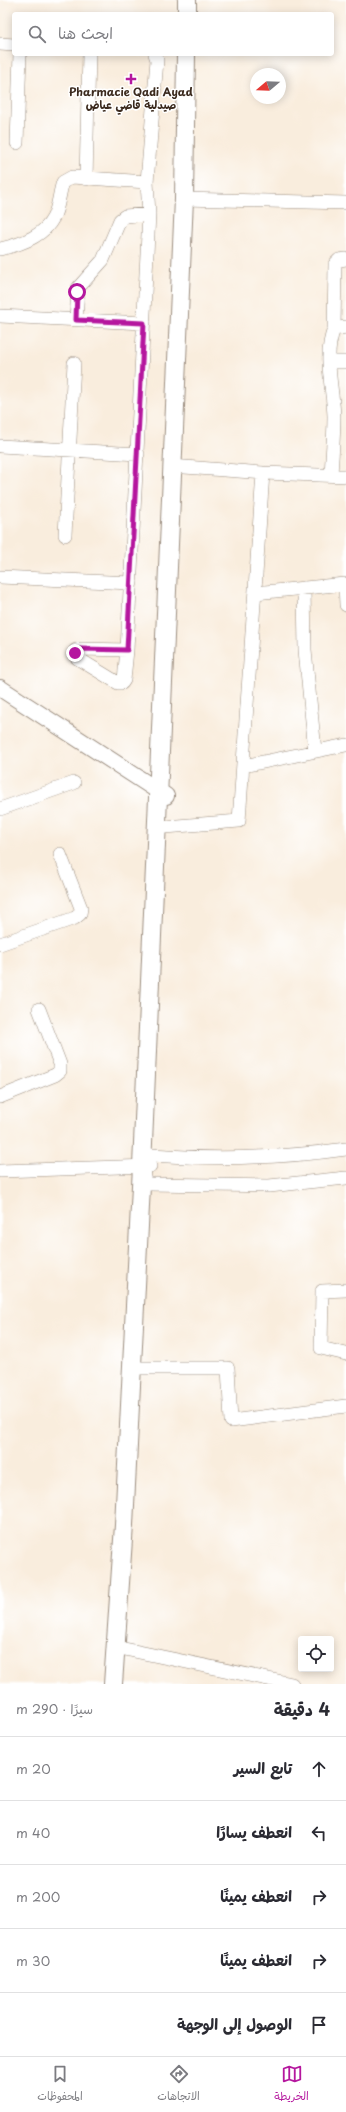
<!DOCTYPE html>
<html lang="ar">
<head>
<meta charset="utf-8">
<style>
  :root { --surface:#fff; --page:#f2f2f3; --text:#2b2b33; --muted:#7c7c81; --line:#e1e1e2; --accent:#b5179e }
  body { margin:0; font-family:"Playpen Sans","Playpen Sans Arabic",sans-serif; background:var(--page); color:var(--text); direction:rtl }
  .controls { position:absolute; right:12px; bottom:12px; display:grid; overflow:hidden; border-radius:4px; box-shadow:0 2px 10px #0003 }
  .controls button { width:36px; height:36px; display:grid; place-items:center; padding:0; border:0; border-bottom:1px solid var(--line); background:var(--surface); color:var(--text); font:20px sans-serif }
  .compass { position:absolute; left:250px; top:68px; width:36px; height:36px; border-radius:50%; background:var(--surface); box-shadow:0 2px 10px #0003; rotate:251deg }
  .stop { position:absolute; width:12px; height:12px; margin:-9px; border:3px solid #b5179e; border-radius:50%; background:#fff }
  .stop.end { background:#b5179e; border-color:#fff; box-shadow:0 1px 4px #0008 }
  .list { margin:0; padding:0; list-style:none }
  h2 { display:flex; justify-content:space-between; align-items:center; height:52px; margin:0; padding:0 16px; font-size:17px }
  h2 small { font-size:13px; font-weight:400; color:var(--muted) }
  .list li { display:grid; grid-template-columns:26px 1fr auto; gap:12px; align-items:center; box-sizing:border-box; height:64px; padding:0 16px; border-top:1px solid var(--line) }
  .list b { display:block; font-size:15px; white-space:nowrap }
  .list em { font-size:13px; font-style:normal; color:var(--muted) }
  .icon { flex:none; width:22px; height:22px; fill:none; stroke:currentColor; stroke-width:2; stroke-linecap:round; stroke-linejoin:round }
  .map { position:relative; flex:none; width:346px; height:1684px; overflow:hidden; direction:ltr }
  .search { position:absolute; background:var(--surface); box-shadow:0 2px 10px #0003; left:12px; right:12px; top:12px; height:44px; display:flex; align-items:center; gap:10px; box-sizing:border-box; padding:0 14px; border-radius:4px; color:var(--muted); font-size:15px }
  .sheet { height:372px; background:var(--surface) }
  nav { display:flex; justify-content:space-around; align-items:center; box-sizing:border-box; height:56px; border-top:1px solid var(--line); background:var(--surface); font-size:11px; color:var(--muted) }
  nav a { display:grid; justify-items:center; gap:2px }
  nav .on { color:var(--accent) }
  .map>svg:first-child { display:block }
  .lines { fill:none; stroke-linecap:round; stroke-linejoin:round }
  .minor-casing { stroke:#9a8c7e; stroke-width:14 }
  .tertiary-casing { stroke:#9a8c7e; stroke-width:18 }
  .secondary-casing { stroke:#9a8c7e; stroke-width:20 }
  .minor { stroke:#fff; stroke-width:13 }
  .tertiary { stroke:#fff; stroke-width:16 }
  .secondary { stroke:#fff; stroke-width:18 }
  .route { stroke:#b5179e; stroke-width:5 }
  .poi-dot { fill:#b5179e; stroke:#fff; stroke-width:1.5 }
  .labels { text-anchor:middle; stroke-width:3; stroke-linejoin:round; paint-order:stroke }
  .poi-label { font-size:11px; font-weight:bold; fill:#3b2a1e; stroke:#fff }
</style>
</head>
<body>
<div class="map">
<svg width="346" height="1684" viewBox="0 0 346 1684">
  <rect width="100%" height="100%" fill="#fff"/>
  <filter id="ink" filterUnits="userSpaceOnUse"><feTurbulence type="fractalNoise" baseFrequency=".025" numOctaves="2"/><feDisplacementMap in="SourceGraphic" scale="8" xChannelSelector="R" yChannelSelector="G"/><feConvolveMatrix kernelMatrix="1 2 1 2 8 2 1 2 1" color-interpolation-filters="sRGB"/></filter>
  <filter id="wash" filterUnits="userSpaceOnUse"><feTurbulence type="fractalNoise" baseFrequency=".012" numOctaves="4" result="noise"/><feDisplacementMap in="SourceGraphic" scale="16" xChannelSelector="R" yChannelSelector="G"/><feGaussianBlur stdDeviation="0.9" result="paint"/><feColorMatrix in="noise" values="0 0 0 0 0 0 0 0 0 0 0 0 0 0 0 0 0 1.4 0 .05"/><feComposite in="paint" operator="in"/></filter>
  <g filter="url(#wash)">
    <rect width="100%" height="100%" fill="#f9eddd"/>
  </g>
  <g filter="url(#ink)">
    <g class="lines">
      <!-- minor casing -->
      <g class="minor-casing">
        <path id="minor" d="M0 44 14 45
          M17 143 20 54
          M86 179 89 54
          M184 199 346 203
          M0 249C19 245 43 237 53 218 59 207 59 193 63 182L72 177 147 182
          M0 316 144 323
          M76 320 78 288 103 260 120 220 125 216 149 214
          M334 329 335 264 339 260 346 259
          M330 362H346
          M0 446 138 454
          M171 466 263 473 346 476
          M331 475C332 456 334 436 334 416 333 389 323 355 334 329L346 327
          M65 535 74 363
          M0 577 131 583
          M304 588 305 650 315 751
          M255 593 345 584 346 605
          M127 650 80 649 76 650 77 658 118 683H122L124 680 127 650 149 214 147 182 157 60 155 54
          M243 766 346 745
          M0 809 74 783
          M165 827 239 821 263 473
          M0 944 75 918 80 914 81 908 60 854
          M0 1097 55 1075 60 1071V1064L39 1009
          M151 1155C216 1160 282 1158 346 1149
          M0 1171 150 1166
          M149 1184 269 1186 346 1178
          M346 1290 322 1291 321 1348 346 1354
          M132 1368H228L231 1421 346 1406
          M115 1647 292 1684"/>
      </g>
      <!-- tertiary casing -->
      <g class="tertiary-casing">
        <path id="tertiary" d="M0 688 166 796"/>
      </g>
      <!-- secondary casing -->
      <g class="secondary-casing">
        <path id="secondary" d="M187 14V0
          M113 1684 124 1525 142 1166 184 199 186 54"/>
      </g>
      <!-- minor -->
      <use href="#minor" class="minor"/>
      <!-- tertiary -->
      <use href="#tertiary" class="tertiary"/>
      <!-- secondary -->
      <use href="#secondary" class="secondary"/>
    </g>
  </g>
  <g class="lines" filter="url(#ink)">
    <!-- route -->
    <path class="route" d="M75 653 76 650 80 649 127 650 144 323 76 320 77 292"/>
  </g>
  <!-- markers -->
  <path class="poi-dot" d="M129 73h4v4h4v4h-4v4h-4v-4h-4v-4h4z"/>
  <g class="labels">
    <!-- poi labels -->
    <g class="poi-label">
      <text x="131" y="96">Pharmacie Qadi Ayad<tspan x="131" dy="13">صيدلية قاضي عياض</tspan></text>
    </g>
  </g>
</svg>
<div class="controls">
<button><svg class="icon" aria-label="locate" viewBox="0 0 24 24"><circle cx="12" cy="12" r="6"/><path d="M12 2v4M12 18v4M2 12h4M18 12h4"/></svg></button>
</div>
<svg class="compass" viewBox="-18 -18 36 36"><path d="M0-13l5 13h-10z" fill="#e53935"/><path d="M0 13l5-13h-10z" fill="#7c7c81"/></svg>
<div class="stop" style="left:77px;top:292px"></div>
<div class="stop end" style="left:75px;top:653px"></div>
<div class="search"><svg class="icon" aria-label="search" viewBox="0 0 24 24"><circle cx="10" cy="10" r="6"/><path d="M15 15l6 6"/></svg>ابحث هنا</div>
</div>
<section class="sheet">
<h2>4 دقيقة<small>سيرًا · 290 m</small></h2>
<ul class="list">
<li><svg class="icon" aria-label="ahead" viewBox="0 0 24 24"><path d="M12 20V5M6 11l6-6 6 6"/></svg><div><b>تابع السير</b></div><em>20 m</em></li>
<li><svg class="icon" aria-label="left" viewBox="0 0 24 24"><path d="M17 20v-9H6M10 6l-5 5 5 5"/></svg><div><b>انعطف يسارًا</b></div><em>40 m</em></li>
<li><svg class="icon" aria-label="right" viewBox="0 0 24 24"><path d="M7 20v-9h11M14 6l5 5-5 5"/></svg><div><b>انعطف يمينًا</b></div><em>200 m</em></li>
<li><svg class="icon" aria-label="right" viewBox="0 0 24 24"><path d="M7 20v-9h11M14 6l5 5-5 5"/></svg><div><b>انعطف يمينًا</b></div><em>30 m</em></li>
<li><svg class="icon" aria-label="arrive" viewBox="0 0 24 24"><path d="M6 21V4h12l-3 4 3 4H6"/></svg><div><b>الوصول إلى الوجهة</b></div></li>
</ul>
</section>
<nav>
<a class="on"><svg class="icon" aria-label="map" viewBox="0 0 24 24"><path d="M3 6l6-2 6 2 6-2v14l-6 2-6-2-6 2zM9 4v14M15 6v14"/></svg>الخريطة</a>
<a><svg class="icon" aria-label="directions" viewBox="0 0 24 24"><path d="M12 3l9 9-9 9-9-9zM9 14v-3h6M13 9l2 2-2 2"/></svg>الاتجاهات</a>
<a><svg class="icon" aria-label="saved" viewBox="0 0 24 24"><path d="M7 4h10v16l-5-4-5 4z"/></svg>المحفوظات</a>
</nav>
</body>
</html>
